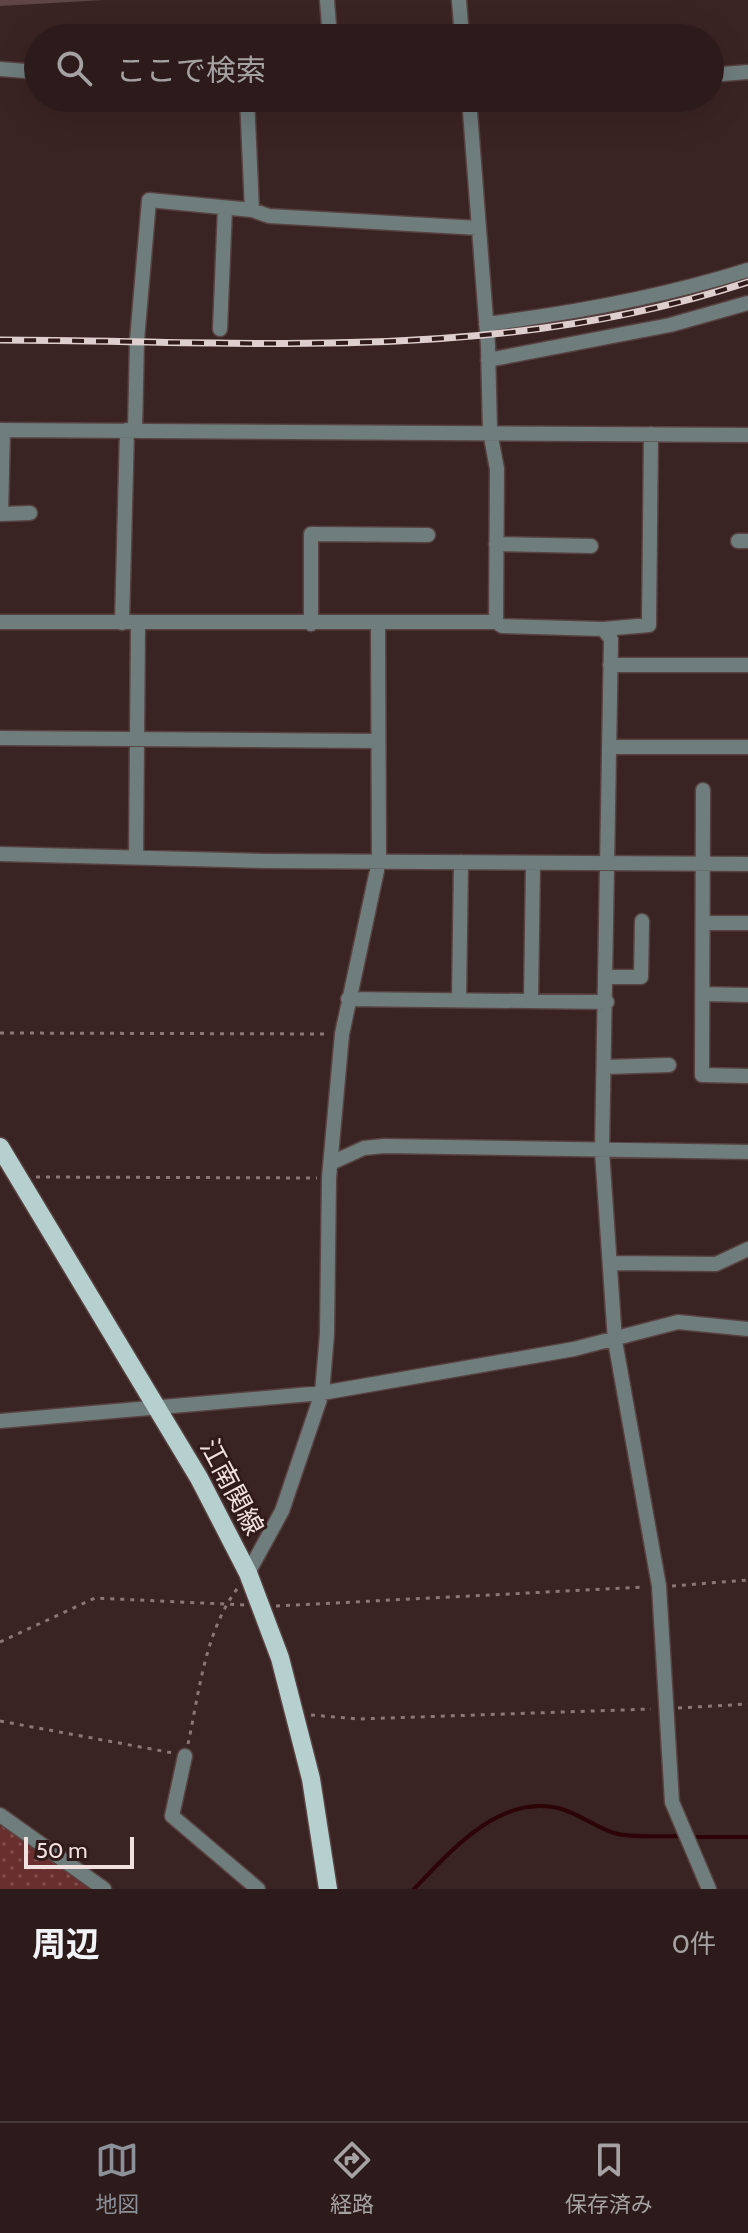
<!DOCTYPE html>
<html lang="ja">
<head>
<meta charset="utf-8">
<style>
  :root { --surface:#2c1b1a; --page:#382827; --text:#f1f3f6; --muted:#a6a1a2; --line:#483939; --accent:#8c9099 }
  body { margin:0; font-family:Cabin,"Noto Sans JP",sans-serif; background:var(--page); color:var(--text) }
  .scale { position:absolute; left:24px; bottom:20px; width:110px; box-sizing:border-box; padding-left:8px; border:4px solid #f0e1e0; border-top:0; font-size:22px; line-height:28px; white-space:nowrap; color:#f0e1e0; -webkit-text-stroke:6px #301b1a; paint-order:stroke }
  .list { margin:0; padding:0; list-style:none }
  h2 { display:flex; justify-content:space-between; align-items:center; height:104px; margin:0; padding:0 32px; font-size:34px }
  h2 small { font-size:26px; font-weight:400; color:var(--muted) }
  .icon { flex:none; width:44px; height:44px; fill:none; stroke:currentColor; stroke-width:2; stroke-linecap:round; stroke-linejoin:round }
  .map { position:relative; flex:none; width:748px; height:1889px; overflow:hidden }
  .search { position:absolute; background:var(--surface); box-shadow:0 8px 32px #0002; left:24px; right:24px; top:24px; height:88px; display:flex; align-items:center; gap:20px; box-sizing:border-box; padding:0 28px; border-radius:44px; color:var(--muted); font-size:30px }
  .sheet { height:232px; background:var(--surface) }
  nav { display:flex; justify-content:space-around; align-items:center; box-sizing:border-box; height:112px; border-top:2px solid var(--line); background:var(--surface); font-size:22px; color:var(--muted) }
  nav a { display:grid; justify-items:center; gap:4px }
  nav .on { color:var(--accent) }
  .map>svg:first-child { display:block }
  .grass { fill:url(#grass-dots) }
  .lines { fill:none; stroke-linecap:round; stroke-linejoin:round }
  .stream { stroke:#2c0306; stroke-width:4 }
  .minor-casing { stroke:#574241; stroke-width:17 }
  .major-casing { stroke:#574241; stroke-width:21 }
  .path { stroke:#8a7776; stroke-width:3; stroke-dasharray:4 6; stroke-linecap:butt }
  .minor { stroke:#707d7d; stroke-width:14 }
  .major { stroke:#b5d0cf; stroke-width:18 }
  .rail-casing { stroke:#dececd; stroke-width:7 }
  .rail { stroke:#301b1a; stroke-width:4; stroke-dasharray:12; stroke-linecap:butt }
  .wall { fill:#5d4645 }
  .labels { text-anchor:middle; stroke-width:6; stroke-linejoin:round; paint-order:stroke }
  .street-label { font-size:26px; fill:#f0e1e0; stroke:#301b1a }
</style>
</head>
<body>
<div class="map">
<svg width="748" height="1889" viewBox="0 0 748 1889">
  <defs>
    <pattern id="grass-dots" width="8" height="8" patternUnits="userSpaceOnUse" patternTransform="scale(2)"><rect width="8" height="8" fill="#692f2e"/><path d="M2 2h.1M6 6h.1" fill="none" stroke="#7f4d4c" stroke-width="1.8" stroke-linecap="round"/></pattern>
  </defs>
  <rect width="100%" height="100%" fill="#3a2423"/>
  <!-- grass -->
  <path class="grass" d="M0 1820 96 1889H0Z"/>
  <g class="lines">
    <!-- stream -->
    <path class="stream" d="M690 1837H748
      M414 1889C451 1851 498 1795 558 1808 578 1813 595 1827 614 1833 629 1838 664 1836 682 1836"/>
    <!-- minor casing -->
    <g class="minor-casing">
      <path id="minor" d="M327 0 330 38
        M459 0 462 38
        M0 69 38 72
        M710 75 748 72
        M247 98 252 210
        M469 98 488 346 490 432 497 469 496 622
        M486 324C575 313 662 297 748 270
        M220 329 225 208
        M488 360 670 325 748 303
        M0 430 748 435
        M3 430 1 514 30 513
        M135 430 137 340 149 200 252 210 269 216 479 228
        M738 541H748
        M496 544 591 546
        M0 622H496L502 626 603 629 611 639 602 1151 615 1341 659 1586 672 1802 709 1889
        M122 623 127 430
        M311 624V534L428 535
        M603 629 649 625 651 434
        M610 665H748
        M0 738 378 741
        M609 747H748
        M703 790 702 1075 748 1076
        M0 854 266 861 748 864
        M136 857 138 623
        M703 923H748
        M607 977H641L642 921
        M703 994 748 995
        M348 999 607 1002
        M459 1000 461 862
        M531 1001 533 863
        M605 1067 669 1065
        M331 1163 364 1148 384 1146 748 1152
        M611 1263 716 1264 748 1249
        M0 1421 322 1393 574 1349 678 1322 748 1329
        M248 1573 282 1511 322 1393 327 1334 329 1178 342 1034 379 861 378 624
        M185 1756 172 1816 258 1889
        M0 1815 104 1889"/>
    </g>
    <!-- major casing -->
    <g class="major-casing">
      <path id="major" d="M0 1147 199 1478 248 1573 280 1658 311 1779 328 1889"/>
    </g>
    <!-- path -->
    <path class="path" d="M0 1033 327 1034
      M36 1177 317 1178
      M672 1586 748 1580
      M276 1606 644 1587
      M0 1642 95 1598 245 1605
      M678 1708 748 1704
      M311 1715 359 1719 651 1709
      M0 1721 173 1753
      M188 1744C199 1693 205 1632 237 1589"/>
    <!-- minor -->
    <use href="#minor" class="minor"/>
    <!-- major -->
    <use href="#major" class="major"/>
    <!-- rail casing -->
    <g class="rail-casing">
      <path id="rail" d="M0 340C256 341 501 363 748 282"/>
    </g>
    <!-- rail -->
    <use href="#rail" class="rail"/>
  </g>
  <!-- wall -->
  <path class="wall" d="M0 0H104L0 6Z"/>
  <g class="labels">
    <!-- street labels -->
    <g class="street-label">
      <text transform="translate(232 1487) rotate(62)" y="9">江南関線</text>
    </g>
  </g>
</svg>
<div class="scale">50 m</div>
<div class="search"><svg class="icon" aria-label="search" viewBox="0 0 24 24"><circle cx="10" cy="10" r="6"/><path d="M15 15l6 6"/></svg>ここで検索</div>
</div>
<section class="sheet">
<h2>周辺<small>0件</small></h2>
<ul class="list">
</ul>
</section>
<nav>
<a class="on"><svg class="icon" aria-label="map" viewBox="0 0 24 24"><path d="M3 6l6-2 6 2 6-2v14l-6 2-6-2-6 2zM9 4v14M15 6v14"/></svg>地図</a>
<a><svg class="icon" aria-label="directions" viewBox="0 0 24 24"><path d="M12 3l9 9-9 9-9-9zM9 14v-3h6M13 9l2 2-2 2"/></svg>経路</a>
<a><svg class="icon" aria-label="saved" viewBox="0 0 24 24"><path d="M7 4h10v16l-5-4-5 4z"/></svg>保存済み</a>
</nav>
</body>
</html>
